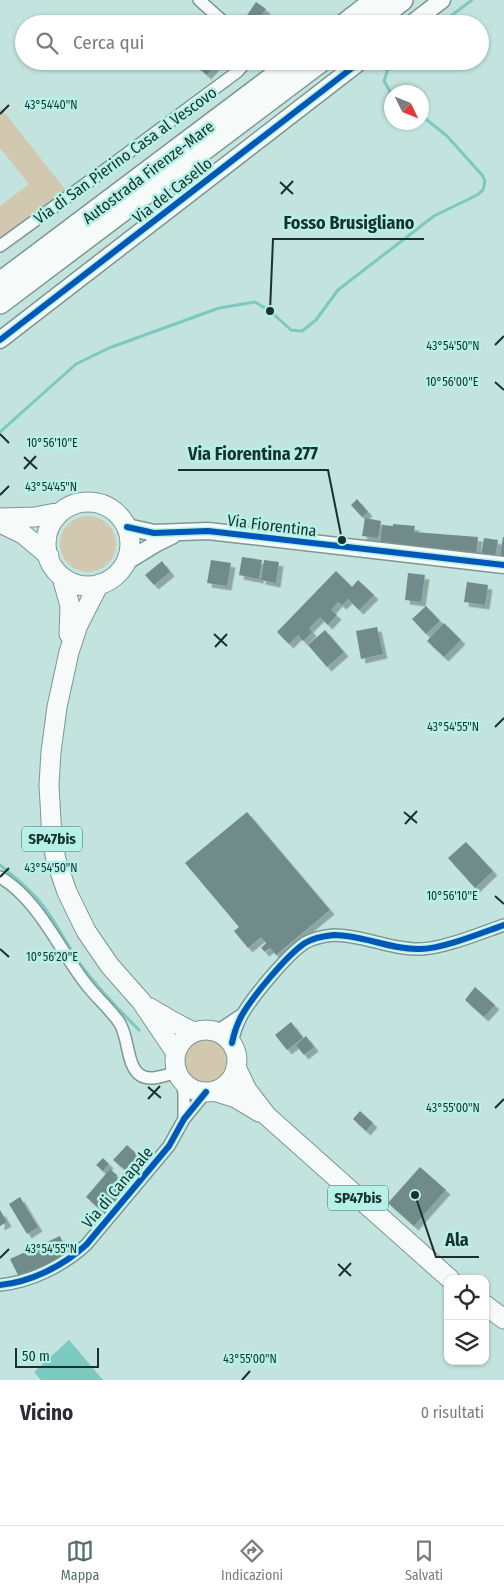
<!DOCTYPE html>
<html lang="it">
<head>
<meta charset="utf-8">
<style>
  :root { --surface:#fff; --page:#f7f7f7; --text:#2b2b33; --muted:#7c7c81; --line:#e1e1e2; --accent:#546f6c }
  body { margin:0; font-family:"Fira Sans Condensed",sans-serif; background:var(--page); color:var(--text) }
  .controls { position:absolute; right:15px; bottom:15px; display:grid; overflow:hidden; border-radius:10px; box-shadow:0 1px 4px #0004 }
  .controls button { width:45px; height:45px; display:grid; place-items:center; padding:0; border:0; border-bottom:1px solid var(--line); background:var(--surface); color:var(--text); font:25px sans-serif }
  .compass { position:absolute; left:384px; top:85px; width:45px; height:45px; border-radius:50%; background:var(--surface); box-shadow:0 1px 4px #0004; rotate:133deg }
  .scale { position:absolute; left:15px; bottom:12px; width:84px; box-sizing:border-box; padding-left:5px; border:2px solid #19312e; border-top:0; font-size:14px; line-height:18px; white-space:nowrap; color:#19312e; -webkit-text-stroke:4px #b5f1e6; paint-order:stroke }
  .list { margin:0; padding:0; list-style:none }
  h2 { display:flex; justify-content:space-between; align-items:center; height:65px; margin:0; padding:0 20px; font-size:21px }
  h2 small { font-size:16px; font-weight:400; color:var(--muted) }
  .icon { flex:none; width:28px; height:28px; fill:none; stroke:currentColor; stroke-width:2; stroke-linecap:round; stroke-linejoin:round }
  .map { position:relative; flex:none; width:504px; height:1380px; overflow:hidden }
  .search { position:absolute; background:var(--surface); box-shadow:0 1px 4px #0004; left:15px; right:15px; top:15px; height:55px; display:flex; align-items:center; gap:12px; box-sizing:border-box; padding:0 18px; border-radius:28px; color:var(--muted); font-size:19px }
  .sheet { height:145px; background:var(--surface) }
  nav { display:flex; justify-content:space-around; align-items:center; box-sizing:border-box; height:70px; border-top:1px solid var(--line); background:var(--surface); font-size:14px; color:var(--muted) }
  nav a { display:grid; justify-items:center; gap:2px }
  nav .on { color:var(--accent) }
  .map>svg:first-child { display:block }
  .green { fill:#d2c8af }
  .water { fill:#7ccabf }
  .lines { fill:none; stroke-linecap:round; stroke-linejoin:round }
  .stream { stroke:#7ccabf; stroke-width:3 }
  .building { fill:#708b8a; filter:url(#shadow) }
  .street-casing { stroke:#7d9793; stroke-width:14 }
  .secondary-casing { stroke:#7d9793; stroke-width:19 }
  .primary-casing { stroke:#7d9793; stroke-width:21 }
  .highway-casing { stroke:#7d9793; stroke-width:24 }
  .street { stroke:#f6fbfa; stroke-width:11 }
  .secondary { stroke:#f6fbfa; stroke-width:16 }
  .primary { stroke:#f6fbfa; stroke-width:19 }
  .highway { stroke:#f6fbfa; stroke-width:21 }
  .cycleway-casing { stroke:#b5f1e6; stroke-width:9 }
  .cycleway { stroke:#0057b8; stroke-width:6 }
  .ticks { fill:none; stroke:#19312e; stroke-width:2 }
  .labels { text-anchor:middle; stroke-width:5; stroke-linejoin:round; paint-order:stroke }
  .shield { fill:#b5f1e6; stroke:#486b65; stroke-width:1 }
  .shield-label { font-size:15px; font-weight:bold; fill:#19312e }
  .street-label { font-size:16px; fill:#19312e; stroke:#b5f1e6 }
  .ticks-label { font-size:12px; text-anchor:middle; fill:#19312e; stroke:#b5f1e6; stroke-width:5; stroke-linejoin:round; paint-order:stroke }
  .leader { fill:none; stroke:#19312e; stroke-width:2 }
  .callout-dot { fill:#19312e; stroke:#b5f1e6; stroke-width:2 }
  .callout-label { font-size:18px; text-anchor:middle; font-weight:bold; fill:#19312e; stroke:#b5f1e6; stroke-width:5; stroke-linejoin:round; paint-order:stroke }
</style>
</head>
<body>
<div class="map">
<svg width="504" height="1380" viewBox="0 0 504 1380">
  <defs>
    <filter id="shadow"><feDropShadow dx="4.5" dy="4.5" stdDeviation="0" flood-color="#0004"/></filter>
  </defs>
  <rect width="100%" height="100%" fill="#c2e3de"/>
  <!-- green -->
  <path class="green" d="M0 107 68 193 0 242V206L29 184 0 148Z
    M60 544a28 28 0 1 1 56 0a28 28 0 1 1-56 0Z
    M183 1061a22 22 0 1 1 44 0a22 22 0 1 1-44 0Z"/>
  <!-- water -->
  <path class="water" d="M69 1340 103 1380H41L34 1372Z"/>
  <g class="lines">
    <!-- stream -->
    <path class="stream" d="M440 24 472 0
      M392 95 384 81 388 69 396 61
      M0 432 76 364 109 348 219 308 255 302 270 311 291 330 302 331 316 320 338 290 434 216 477 195 483 190 485 181 482 175 447 136 422 116
      M0 865C15 878 35 893 46 910 60 929 69 949 83 968 100 990 119 1010 139 1030"/>
  </g>
  <!-- building -->
  <path class="building" d="M256 2 266 9 260 17 269 24H241Z
    M197 61H219L207 75 194 64Z
    M357 499 368 512 362 517 351 505Z
    M365 518 381 521 378 538 362 536Z
    M393 524 415 526 414 532 478 537 476 555 380 545 382 525 393 526Z
    M503 537H504V558L500 557Z
    M484 538 498 540 495 557 481 555Z
    M242 557 262 560 259 579 239 575Z
    M211 560 231 563 227 586 207 583Z
    M264 560 279 562 276 583 261 580Z
    M162 561 170 572 154 585 145 575Z
    M336 571 352 587 358 580 374 595 359 610 348 599 342 605 338 602 331 610 337 615 328 625 320 617 309 628 312 632 303 641 298 635 289 644 277 632Z
    M408 573 425 575 421 602 405 600Z
    M467 582 488 585 485 605 464 602Z
    M426 606 440 621 426 634 412 619Z
    M444 623 461 640 444 657 427 641Z
    M377 627 383 654 361 659 356 631Z
    M325 630 344 652 327 667 308 645Z
    M247 812 330 910 276 955 270 948 265 952 261 948 266 943 261 937 248 948 234 931 239 927 185 863Z
    M466 842 493 871 475 888 448 858Z
    M475 987 495 1005 484 1017 465 1000Z
    M291 1022 303 1038 287 1050 275 1035Z
    M306 1036 314 1047 304 1055 296 1045Z
    M360 1111 373 1123 366 1131 353 1119Z
    M127 1145 140 1157 133 1164 135 1166 129 1173 113 1160Z
    M103 1158 109 1164 103 1171 96 1165Z
    M420 1167 446 1190 414 1226 388 1203Z
    M110 1169 117 1175 116 1177 127 1187 104 1213 86 1197Z
    M20 1197 38 1227 27 1234 9 1204Z
    M0 1210 7 1222 0 1226Z
    M60 1236 68 1255 19 1277 10 1259Z"/>
  <g class="lines">
    <!-- street casing -->
    <g class="street-casing">
      <path id="street" d="M199 0 226 24
        M0 246 109 167 237 72 247 61
        M0 877C38 899 60 951 86 984 96 997 109 1008 119 1022 129 1036 126 1065 140 1075 150 1082 166 1075 177 1072
        M217 1031 241 1015
        M232 1043C234 1033 237 1024 242 1015 253 996 287 955 305 943 313 938 324 936 334 935 363 935 391 950 420 949 442 949 481 933 504 925
        M182 1081 184 1094V1119
        M0 1285C31 1282 63 1266 86 1245L169 1146 184 1119 206 1092"/>
    </g>
    <!-- secondary casing -->
    <g class="secondary-casing">
      <path id="secondary" d="M411 24 442 0
        M0 340 361 61
        M127 527 154 533 208 531 504 565
        M126 562 157 543 173 535"/>
    </g>
    <!-- primary casing -->
    <g class="primary-casing">
      <path id="primary" d="M46 544a42 42 0 1 1 84 0a42 42 0 1 1-84 0Z
        M0 518 35 517 61 512
        M0 523 23 534 49 556
        M62 577 70 606 69 634
        M99 584 78 625 69 652 57 707 51 752 49 785 52 838 56 860 67 892 86 931 110 966 141 1001 176 1053
        M150 1008 172 1021 193 1032
        M175 1061a31 31 0 1 1 62 0a31 31 0 1 1-62 0Z
        M236 1067 247 1090 267 1116 450 1279
        M214 1091 236 1098 259 1112
        M485 1305 504 1319"/>
    </g>
    <!-- highway casing -->
    <g class="highway-casing">
      <path id="highway" d="M345 24 376 0
        M371 24 402 0
        M0 283 295 61
        M0 303 321 61"/>
    </g>
    <!-- street -->
    <use href="#street" class="street"/>
    <!-- secondary -->
    <use href="#secondary" class="secondary"/>
    <!-- primary -->
    <use href="#primary" class="primary"/>
    <!-- highway -->
    <use href="#highway" class="highway"/>
    <!-- cycleway casing -->
    <g class="cycleway-casing">
      <path id="cycleway" d="M0 340 361 61
        M127 527 154 533 208 531 504 565
        M232 1043C234 1033 237 1024 242 1015 253 996 287 955 305 943 313 938 324 936 334 935 363 935 391 950 420 949 442 949 481 933 504 925
        M0 1285C31 1282 63 1266 86 1245L169 1146 184 1119 206 1092"/>
    </g>
    <!-- cycleway -->
    <use href="#cycleway" class="cycleway"/>
  </g>
  <!-- ticks -->
  <path class="ticks" d="M0 114 9 105M280 182 293 194M281 194 293 181M495 345 504 336M495 382 504 390M0 434 9 443M24 457 37 469M24 469 36 456M0 495 9 486M214 634 227 646M215 647 227 634M495 727 504 718M404 812 417 823M405 824 417 811M0 877 9 868M495 896 504 904M0 949 9 957M148 1087 161 1098M148 1099 160 1086M495 1108 504 1099M0 1258 9 1249M338 1264 351 1276M339 1276 351 1263M242 1380 250 1371"/>
  <g class="labels">
    <!-- shield labels -->
    <g class="shield">
      <rect x="22" y="826.5" width="60" height="25" rx="4"/>
      <rect x="328" y="1185.5" width="60" height="25" rx="4"/>
    </g>
    <g class="shield-label">
      <text x="52" y="844">SP47bis</text>
      <text x="358" y="1203">SP47bis</text>
    </g>
    <!-- street labels -->
    <g class="street-label">
      <text transform="translate(125 155) rotate(-36)" y="6">Via di San Pierino Casa al Vescovo</text>
      <text transform="translate(148 172) rotate(-37)" y="6">Autostrada Firenze-Mare</text>
      <text transform="translate(172 190) rotate(-38)" y="6">Via del Casello</text>
      <text transform="translate(272 525) rotate(7)" y="6">Via Fiorentina</text>
      <text transform="translate(117 1187) rotate(-50)" y="6">Via di Canapale</text>
    </g>
  </g>
  <g class="ticks-label">
    <text x="51" y="109">43°54'40"N</text>
    <text x="453" y="350">43°54'50"N</text>
    <text x="452" y="386">10°56'00"E</text>
    <text x="52" y="447">10°56'10"E</text>
    <text x="51" y="491">43°54'45"N</text>
    <text x="453" y="731">43°54'55"N</text>
    <text x="51" y="872">43°54'50"N</text>
    <text x="452" y="900">10°56'10"E</text>
    <text x="52" y="961">10°56'20"E</text>
    <text x="453" y="1112">43°55'00"N</text>
    <text x="51" y="1253">43°54'55"N</text>
    <text x="250" y="1363">43°55'00"N</text>
  </g>
  <!-- callouts -->
  <path class="leader" d="M270 311L273 239H424M342 540L328 470H178M415 1195L436 1257H479"/>
  <g class="callout-dot">
    <circle cx="270" cy="311" r="5"/>
    <circle cx="342" cy="540" r="5"/>
    <circle cx="415" cy="1195" r="5"/>
  </g>
  <g class="callout-label">
    <text x="349" y="229">Fosso Brusigliano</text>
    <text x="253" y="460">Via Fiorentina 277</text>
    <text x="457" y="1246">Ala</text>
  </g>
</svg>
<div class="controls">
<button><svg class="icon" aria-label="locate" viewBox="0 0 24 24"><circle cx="12" cy="12" r="6"/><path d="M12 2v4M12 18v4M2 12h4M18 12h4"/></svg></button>
<button><svg class="icon" aria-label="layers" viewBox="0 0 24 24"><path d="M12 4l9 5-9 5-9-5zM3 14l9 5 9-5"/></svg></button>
</div>
<svg class="compass" viewBox="-18 -18 36 36"><path d="M0-13l5 13h-10z" fill="#e53935"/><path d="M0 13l5-13h-10z" fill="#7c7c81"/></svg>
<div class="scale">50 m</div>
<div class="search"><svg class="icon" aria-label="search" viewBox="0 0 24 24"><circle cx="10" cy="10" r="6"/><path d="M15 15l6 6"/></svg>Cerca qui</div>
</div>
<section class="sheet">
<h2>Vicino<small>0 risultati</small></h2>
<ul class="list">
</ul>
</section>
<nav>
<a class="on"><svg class="icon" aria-label="map" viewBox="0 0 24 24"><path d="M3 6l6-2 6 2 6-2v14l-6 2-6-2-6 2zM9 4v14M15 6v14"/></svg>Mappa</a>
<a><svg class="icon" aria-label="directions" viewBox="0 0 24 24"><path d="M12 3l9 9-9 9-9-9zM9 14v-3h6M13 9l2 2-2 2"/></svg>Indicazioni</a>
<a><svg class="icon" aria-label="saved" viewBox="0 0 24 24"><path d="M7 4h10v16l-5-4-5 4z"/></svg>Salvati</a>
</nav>
</body>
</html>
